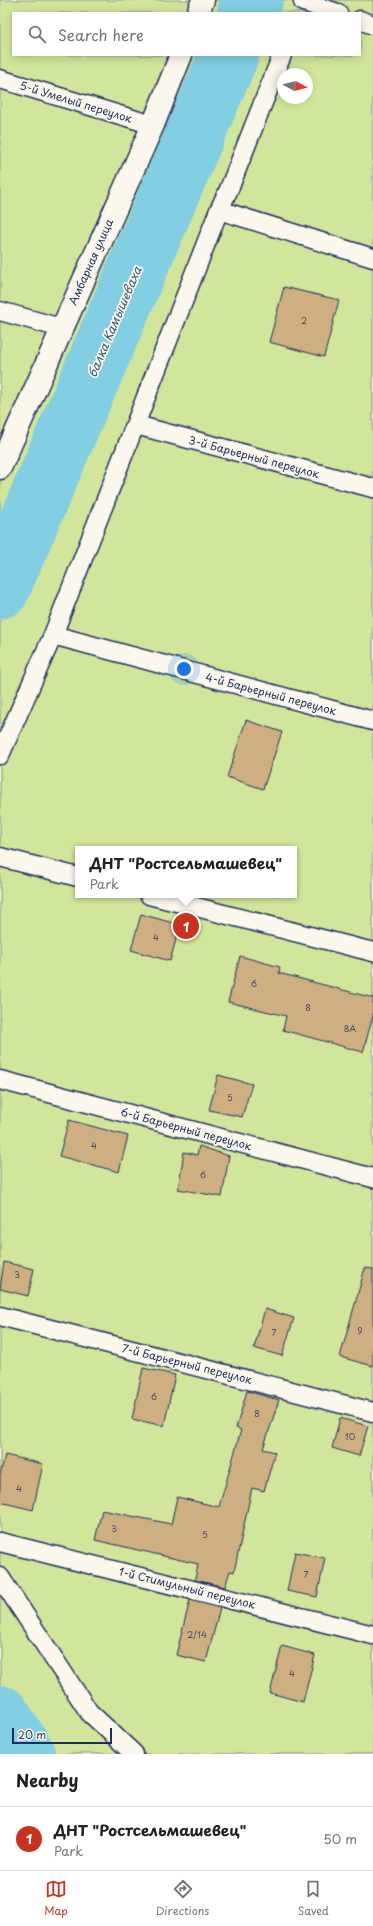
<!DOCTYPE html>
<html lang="en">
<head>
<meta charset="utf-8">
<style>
  :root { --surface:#fff; --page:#f6f6f6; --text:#202124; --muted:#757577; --line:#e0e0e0; --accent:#c8321e }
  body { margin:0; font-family:"Playpen Sans",sans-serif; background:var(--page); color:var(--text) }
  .compass { position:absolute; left:277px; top:68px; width:36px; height:36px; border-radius:50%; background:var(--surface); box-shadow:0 2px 10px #0003; rotate:97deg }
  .scale { position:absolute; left:12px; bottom:10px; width:100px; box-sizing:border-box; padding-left:4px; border:2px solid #1b2f5e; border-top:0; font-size:11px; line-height:14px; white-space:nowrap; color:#1b2f5e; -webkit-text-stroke:3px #fbf7ec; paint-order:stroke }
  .you { position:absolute; left:184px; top:669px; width:14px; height:14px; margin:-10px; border:3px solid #fff; border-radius:50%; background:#1a73e8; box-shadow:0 0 0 6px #1a73e833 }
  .badge { display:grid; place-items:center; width:26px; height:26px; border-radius:50%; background:var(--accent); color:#fff; font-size:13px; font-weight:700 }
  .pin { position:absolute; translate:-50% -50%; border:2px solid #fff; box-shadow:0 1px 4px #0006 }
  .popup { position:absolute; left:75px; top:846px; width:222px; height:52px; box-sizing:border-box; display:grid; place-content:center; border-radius:0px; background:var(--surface); filter:drop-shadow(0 1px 3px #0005); font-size:13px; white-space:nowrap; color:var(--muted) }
  .popup b { font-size:15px; color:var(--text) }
  .popup::after { content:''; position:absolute; left:50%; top:100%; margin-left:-8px; border:8px solid transparent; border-top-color:var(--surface) }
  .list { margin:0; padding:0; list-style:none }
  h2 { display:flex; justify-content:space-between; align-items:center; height:52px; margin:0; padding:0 16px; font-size:17px }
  h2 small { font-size:13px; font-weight:400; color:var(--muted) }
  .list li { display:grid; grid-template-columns:26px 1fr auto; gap:12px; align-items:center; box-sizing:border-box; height:64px; padding:0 16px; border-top:1px solid var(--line) }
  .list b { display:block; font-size:15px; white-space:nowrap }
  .list p { margin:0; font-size:13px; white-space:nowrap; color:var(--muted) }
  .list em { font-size:13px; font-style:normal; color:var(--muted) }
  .icon { flex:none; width:22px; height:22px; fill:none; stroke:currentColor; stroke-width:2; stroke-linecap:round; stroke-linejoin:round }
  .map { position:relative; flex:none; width:373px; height:1754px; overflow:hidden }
  .search { position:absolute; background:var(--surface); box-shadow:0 2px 10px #0003; left:12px; right:12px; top:12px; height:44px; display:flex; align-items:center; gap:10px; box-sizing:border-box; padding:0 14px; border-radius:0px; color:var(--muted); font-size:15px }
  .sheet { height:116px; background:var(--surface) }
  nav { display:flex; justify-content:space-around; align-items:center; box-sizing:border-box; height:56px; border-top:1px solid var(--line); background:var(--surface); font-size:11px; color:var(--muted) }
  nav a { display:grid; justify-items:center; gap:2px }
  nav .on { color:var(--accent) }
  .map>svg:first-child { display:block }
  .green { fill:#d2e69b; stroke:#768a7c; fill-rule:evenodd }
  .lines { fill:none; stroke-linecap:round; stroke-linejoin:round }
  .river { stroke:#82cee2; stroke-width:60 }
  .building { fill:#ceaf82; stroke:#1b2f5e }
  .lane-casing { stroke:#1b2f5e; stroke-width:21 }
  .street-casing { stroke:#1b2f5e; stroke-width:25 }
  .lane { stroke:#fbf7ec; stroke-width:18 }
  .street { stroke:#fbf7ec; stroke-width:22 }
  .labels { text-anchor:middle; stroke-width:3.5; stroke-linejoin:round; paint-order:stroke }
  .number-label { font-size:9px; fill:#484f67 }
  .street-label { font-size:11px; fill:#1b2f5e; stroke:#fbf7ec }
  .water-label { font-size:12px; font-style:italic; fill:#35577f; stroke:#fbf7ec }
</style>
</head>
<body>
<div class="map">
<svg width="373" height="1754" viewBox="0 0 373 1754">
  <rect width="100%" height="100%" fill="#fbf7ec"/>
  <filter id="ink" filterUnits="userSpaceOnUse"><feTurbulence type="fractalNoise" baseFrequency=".025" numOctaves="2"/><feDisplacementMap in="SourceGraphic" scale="8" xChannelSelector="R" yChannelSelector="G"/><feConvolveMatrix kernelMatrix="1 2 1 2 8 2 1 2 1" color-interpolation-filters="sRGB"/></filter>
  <g filter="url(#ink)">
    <!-- green -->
    <path class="green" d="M0 0H373V1754H0ZM13 13H360V55H13ZM283 74H307V98H283ZM78 849H294V895H78Z"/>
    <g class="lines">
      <!-- river -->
      <path class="river" d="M247 13 253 0
        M0 589 229 55
        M0 1715 25 1754"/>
    </g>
    <!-- building -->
    <path class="building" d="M284 287 339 300 324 357 269 342Z
      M246 720 282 732 263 789 227 777Z
      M141 914 180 925 170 961 131 950Z
      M240 956 280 967 279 973 373 998V1016L363 1052 283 1030 286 1016 228 1002Z
      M218 1075 252 1084 242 1117 209 1110Z
      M69 1120 128 1136 119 1172 59 1156Z
      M199 1146 229 1156 222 1197 178 1189 184 1152 197 1155Z
      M4 1262 34 1269 28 1296 0 1289Z
      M365 1268 373 1269V1366L340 1357Z
      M265 1309 294 1318 282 1356 254 1348Z
      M143 1368 175 1375 164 1426 132 1419Z
      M247 1391 279 1400 263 1449 275 1452 264 1491 252 1488 234 1572 230 1571 225 1587 195 1580 198 1564 95 1540 102 1510 171 1524 177 1497 219 1507 241 1430 236 1428Z
      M340 1418 368 1426 359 1456 332 1448Z
      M5 1455 43 1464 33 1510 0 1502V1475Z
      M295 1552 325 1558 317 1597 287 1591Z
      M190 1600 220 1608 206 1662 176 1655Z
      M282 1646 315 1655 303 1702 270 1693Z"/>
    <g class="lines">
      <!-- lane casing -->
      <g class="lane-casing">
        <path id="lane" d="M303 2 338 13
          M360 20 373 25
          M0 79 153 125
          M219 210 373 258
          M0 311 61 328
          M136 425 373 488
          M53 635 373 721
          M0 755 53 635 219 210 229 189 282 55
          M0 857 78 877
          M149 895 373 952
          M0 1080 373 1178
          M0 1316 373 1412
          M0 1542 373 1635
          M0 1577 89 1712 134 1754"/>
      </g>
      <!-- street casing -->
      <g class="street-casing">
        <path id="street" d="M198 13 203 0
          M0 468 153 125 181 55"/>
      </g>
      <!-- lane -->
      <use href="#lane" class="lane"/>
      <!-- street -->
      <use href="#street" class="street"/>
    </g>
  </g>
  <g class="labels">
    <!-- number labels -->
    <g class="number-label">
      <text x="304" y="324">2</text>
      <text x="156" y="941">4</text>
      <text x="254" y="987">6</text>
      <text x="308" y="1011">8</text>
      <text x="350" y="1032">8А</text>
      <text x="230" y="1101">5</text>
      <text x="94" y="1149">4</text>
      <text x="203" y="1178">6</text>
      <text x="17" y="1278">3</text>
      <text x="360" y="1334">9</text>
      <text x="274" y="1336">7</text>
      <text x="154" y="1400">6</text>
      <text x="257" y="1417">8</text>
      <text x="350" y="1440">10</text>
      <text x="19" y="1492">4</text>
      <text x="114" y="1532">3</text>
      <text x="205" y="1538">5</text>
      <text x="306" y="1578">7</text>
      <text x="197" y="1638">2/14</text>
      <text x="292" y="1677">4</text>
    </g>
    <!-- street labels -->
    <g class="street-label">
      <text transform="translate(76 102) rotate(17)" y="4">5-й Умелый переулок</text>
      <text transform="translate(91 262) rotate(-66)" y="4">Амбарная улица</text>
      <text transform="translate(254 457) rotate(15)" y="4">3-й Барьерный переулок</text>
      <text transform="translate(271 694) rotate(15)" y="4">4-й Барьерный переулок</text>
      <text transform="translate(186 1129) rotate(15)" y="4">6-й Барьерный переулок</text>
      <text transform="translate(187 1364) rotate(14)" y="4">7-й Барьерный переулок</text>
      <text transform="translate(187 1588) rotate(14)" y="4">1-й Стимульный переулок</text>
    </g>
    <!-- water labels -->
    <g class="water-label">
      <text transform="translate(115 322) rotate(-67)" y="4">балка Камышеваха</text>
    </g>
  </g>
</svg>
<svg class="compass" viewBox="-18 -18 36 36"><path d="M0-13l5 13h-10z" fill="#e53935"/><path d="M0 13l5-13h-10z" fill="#757577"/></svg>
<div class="scale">20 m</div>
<div class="you"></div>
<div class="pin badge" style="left:186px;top:926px">1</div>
<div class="popup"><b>ДНТ &quot;Ростсельмашевец&quot;</b>Park</div>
<div class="search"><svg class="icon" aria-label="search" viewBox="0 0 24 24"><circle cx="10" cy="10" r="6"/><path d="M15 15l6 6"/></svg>Search here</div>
</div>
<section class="sheet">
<h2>Nearby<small></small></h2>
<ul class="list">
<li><span class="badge">1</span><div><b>ДНТ &quot;Ростсельмашевец&quot;</b><p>Park</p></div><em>50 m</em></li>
</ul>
</section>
<nav>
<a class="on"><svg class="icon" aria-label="map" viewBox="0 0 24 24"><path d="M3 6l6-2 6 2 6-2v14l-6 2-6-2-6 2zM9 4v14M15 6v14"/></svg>Map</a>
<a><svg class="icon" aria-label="directions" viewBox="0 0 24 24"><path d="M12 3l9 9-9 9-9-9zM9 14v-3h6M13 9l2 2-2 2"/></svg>Directions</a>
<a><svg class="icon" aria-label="saved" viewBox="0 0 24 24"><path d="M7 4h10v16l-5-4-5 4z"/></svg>Saved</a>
</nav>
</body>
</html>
